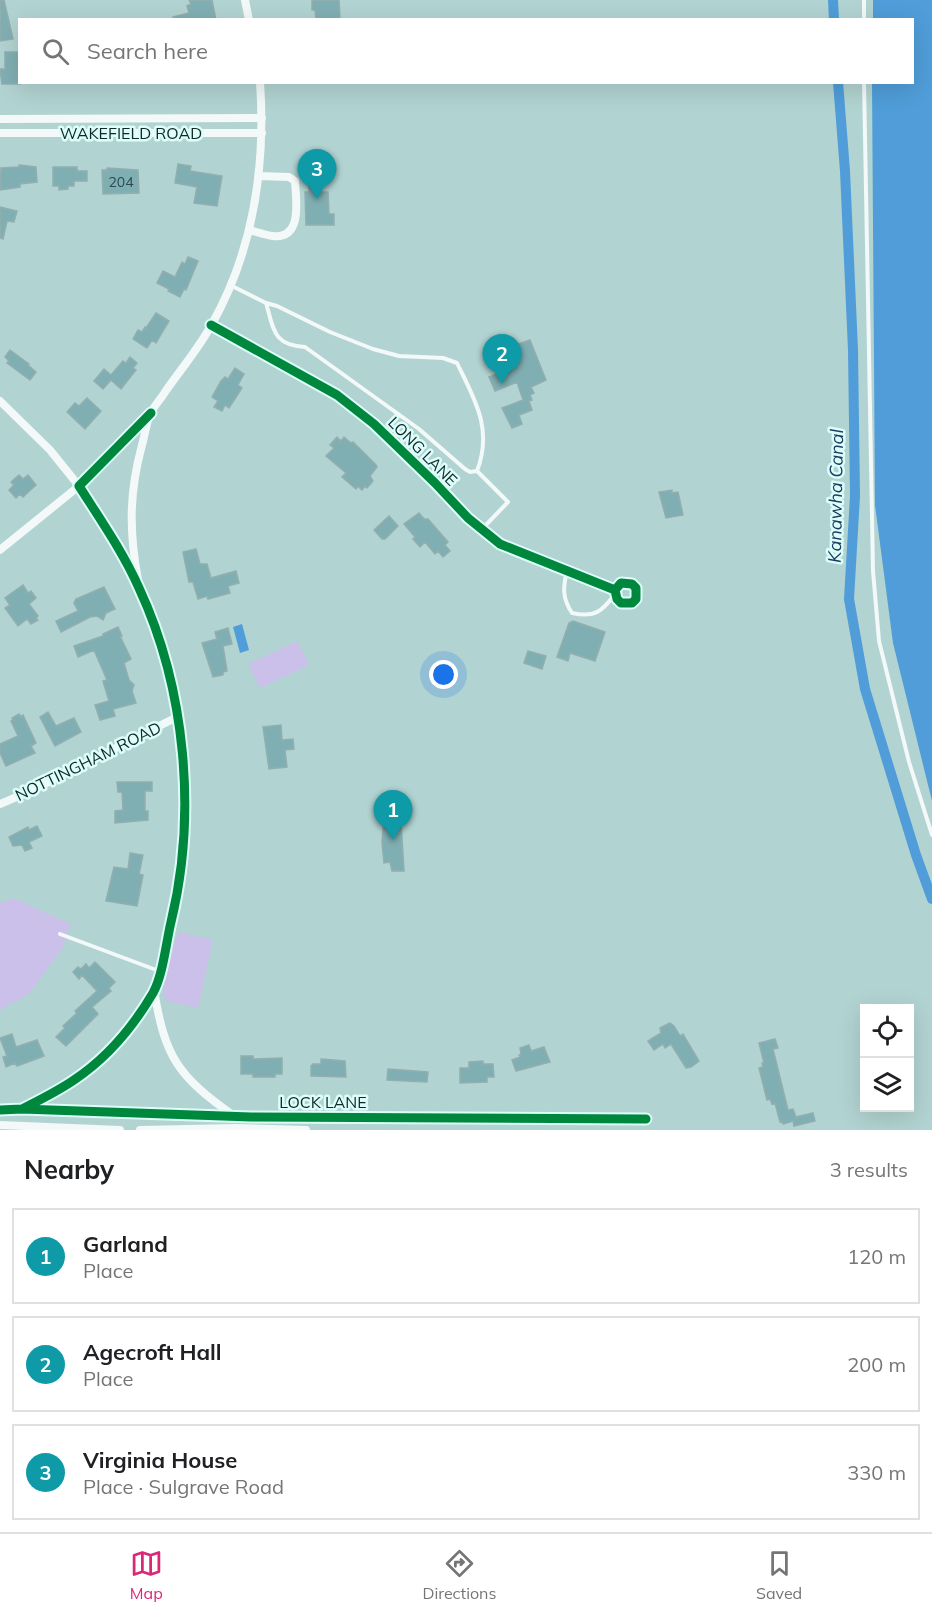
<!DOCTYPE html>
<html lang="en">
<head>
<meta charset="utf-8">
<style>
  :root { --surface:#fff; --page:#f2f2f2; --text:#202124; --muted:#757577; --line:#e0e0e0; --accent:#db2777 }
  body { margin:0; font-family:Mulish,sans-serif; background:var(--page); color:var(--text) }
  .controls { position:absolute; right:18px; bottom:18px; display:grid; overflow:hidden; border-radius:0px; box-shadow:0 6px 24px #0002 }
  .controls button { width:54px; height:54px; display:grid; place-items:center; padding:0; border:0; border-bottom:2px solid var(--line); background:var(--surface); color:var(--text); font:30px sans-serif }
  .you { position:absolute; left:444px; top:675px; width:21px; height:21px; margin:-15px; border:4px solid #fff; border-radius:50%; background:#1a73e8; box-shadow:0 0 0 9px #1a73e833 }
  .badge { display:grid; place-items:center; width:39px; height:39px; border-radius:50%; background:var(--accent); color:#fff; font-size:20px; font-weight:700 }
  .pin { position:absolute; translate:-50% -50px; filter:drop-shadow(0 2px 3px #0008) }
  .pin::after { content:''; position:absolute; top:32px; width:21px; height:18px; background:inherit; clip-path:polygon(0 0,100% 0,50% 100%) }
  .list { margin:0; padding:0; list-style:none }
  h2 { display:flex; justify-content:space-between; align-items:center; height:78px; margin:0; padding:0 24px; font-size:26px }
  h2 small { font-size:20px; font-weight:400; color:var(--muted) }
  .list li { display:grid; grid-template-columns:39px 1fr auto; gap:18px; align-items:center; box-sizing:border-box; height:96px; margin:0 12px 12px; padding:0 12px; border:2px solid var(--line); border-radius:0px }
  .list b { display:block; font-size:22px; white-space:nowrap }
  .list p { margin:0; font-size:20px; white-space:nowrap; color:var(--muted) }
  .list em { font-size:20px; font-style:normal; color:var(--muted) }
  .icon { flex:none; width:33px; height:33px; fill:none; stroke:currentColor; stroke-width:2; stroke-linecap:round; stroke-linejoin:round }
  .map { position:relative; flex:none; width:932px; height:1130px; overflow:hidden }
  .search { position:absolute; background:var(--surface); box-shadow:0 6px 24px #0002; left:18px; right:18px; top:18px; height:66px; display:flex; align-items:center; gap:15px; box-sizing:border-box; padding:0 21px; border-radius:0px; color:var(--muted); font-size:22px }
  .sheet { height:402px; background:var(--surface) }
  nav { display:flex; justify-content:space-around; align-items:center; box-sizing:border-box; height:84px; border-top:2px solid var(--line); background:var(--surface); font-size:16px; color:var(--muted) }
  nav a { display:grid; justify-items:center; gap:3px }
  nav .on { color:var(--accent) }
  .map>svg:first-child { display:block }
  .green { fill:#cac0ea }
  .water { fill:#509dd9 }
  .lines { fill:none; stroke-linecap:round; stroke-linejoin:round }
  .canal { stroke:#509dd9; stroke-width:10 }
  .building { fill:#80afb3; stroke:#93aeaf; stroke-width:1.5 }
  .path { stroke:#c2cccc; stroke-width:1.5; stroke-dasharray:4.5 4.5; stroke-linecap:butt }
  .lane { stroke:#f3f8f8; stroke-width:4 }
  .street { stroke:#f3f8f8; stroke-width:8 }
  .cycleway-casing { stroke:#ddfdfa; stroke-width:13 }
  .cycleway { stroke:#00873e; stroke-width:9 }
  .labels { text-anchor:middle; stroke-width:5; stroke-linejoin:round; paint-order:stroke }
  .number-label { font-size:14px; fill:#2a4a4b }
  .street-label { font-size:16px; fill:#0e2928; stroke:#ddfdfa }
  .water-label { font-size:18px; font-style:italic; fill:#1a3d61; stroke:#ddfdfa }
</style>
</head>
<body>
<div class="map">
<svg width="932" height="1130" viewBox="0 0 932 1130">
  <rect width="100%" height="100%" fill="#b1d3d1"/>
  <!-- green -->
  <path class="green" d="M297 641 309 665 260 688 248 664Z
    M13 898 71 924 62 949 29 994 0 1010V903Z
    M178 932 213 940 198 1008 166 1001C157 990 174 947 178 932Z"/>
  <!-- water -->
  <path class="water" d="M873 0H932V801L893 643 875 505 872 83 912 82V20L873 19Z
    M242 624 249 650 240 653 233 627Z"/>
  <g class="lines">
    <!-- canal -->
    <path class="canal" d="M833 0 834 20
      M838 82 845 171 853 350 855 496 849 599 865 689 916 855 932 899"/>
  </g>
  <!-- building -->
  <path class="building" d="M0 0H4L13 39 0 41Z
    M189 0H212L216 20H174L173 17 189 13 187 6 191 4Z
    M312 0H339L340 20 316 19 315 10H312Z
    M5 52H20V84H2L0 69H5Z
    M308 163H321V192H328L329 214H334V225H306L305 192H309Z
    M178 164 191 166 190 171 222 176 217 206 194 203 197 187 175 183Z
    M19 165 36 167 37 182 20 184V187L0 190 1 168 19 167Z
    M53 167H77V171H87V181H74V186H68V189L59 190V186H53Z
    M107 168 138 170 139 193 103 194 102 170H107Z
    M0 207 17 211 14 222 7 221 3 239 0 238Z
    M188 257 198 261 186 290 184 289 180 297 168 291 169 289 157 283 163 271 175 277 182 262 185 264Z
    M156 313 169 321 156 343 152 340 147 348 133 339 138 330 142 332 145 327 146 328Z
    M530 340 546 380 531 387 534 393 530 395 532 400 529 401 532 410 519 415 522 424 512 428 502 408 523 400 517 382 495 391 489 377 509 369 501 350Z
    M10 350 29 364 28 365 36 372 30 380 7 363 9 361 5 357Z
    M130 357 137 363 133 368 136 370 121 389 111 380 103 389 94 381 104 369 111 375 123 361 126 363Z
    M235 368 244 374 238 385 242 388 229 408 225 405 222 411 214 407 218 401 212 397 221 381 225 377 228 379Z
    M87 398 101 411 85 429 67 412 75 403 79 406Z
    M337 437 341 441 344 437 351 443 353 442 376 465 377 467 370 476 373 481 367 488 365 486 362 490 358 486 356 489 342 477 346 473 326 456 334 448 330 445Z
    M19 475 23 479 28 475 36 485 23 497 20 494 16 498 9 490 14 485 11 482Z
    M672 490V493L678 492 683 515 666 518 659 492Z
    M419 513 424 519H428L448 542 445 545 450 551 443 557 438 551 435 554 425 542 420 547 413 539 415 537 404 524Z
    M389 516 398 526 385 539H382L374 530Z
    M196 549 200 564H207L211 578 236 571 239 583 228 586 230 593 208 599 207 596 198 599 193 582H189L183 552Z
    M23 585 28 593 31 591 36 598 29 604 38 616 36 618 38 620 31 624 27 619 18 626 5 608 10 605 5 598Z
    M104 587 115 609 106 613 103 620 97 616 90 617 61 632 56 621 78 611 74 603 76 599Z
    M573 621 605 632 595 661 570 653 568 661 557 657 569 623Z
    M118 627 122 636H120L131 659 124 663 129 680 134 685 132 691 136 703 113 709 115 716 100 720 95 705 109 701 103 681 107 680 94 650 78 657 74 646 103 636V634Z
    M228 628 232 644 223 646 227 671 223 672V675L213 677 202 643 217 639 215 632Z
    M528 651 546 656 542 669 524 663Z
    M48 712 56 726 74 718 81 732 55 746 40 717Z
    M19 714 21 717 23 715 36 743 31 746 35 753 6 766 0 753V744L18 736 11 721 13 720 12 718Z
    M281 725 282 740 293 739 294 749 285 750 287 767 269 769 263 727Z
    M117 782H152V791H145V811H148V820L115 823V811L123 810 122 792H118Z
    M384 814H395V822H401L404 871H392L390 862 384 863 382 843Z
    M37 826 42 836 29 842 32 848 25 851 22 845 13 846 9 837 28 827 29 830Z
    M130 853 143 855 139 874 143 875 137 906 106 901 114 867 128 869Z
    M95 962 115 982 109 988 111 991 92 1007 98 1014 66 1046 56 1037 65 1028 63 1026 77 1013 75 1011 97 991 82 975 79 979 73 972 78 967 81 969 86 964 89 968Z
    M670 1023 674 1026 680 1036 683 1034 699 1061 691 1067 686 1068 671 1044 665 1048 663 1044 654 1050 648 1041 661 1033 660 1028Z
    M12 1034 16 1047 37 1040 44 1056 17 1066 15 1063 6 1067 3 1057 7 1056 0 1038Z
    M775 1039 778 1048 773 1049 788 1110 793 1109 796 1117 813 1113 815 1121 794 1126 793 1121 783 1124 782 1121 780 1122 775 1103 772 1104 770 1099 767 1100 759 1068 763 1067 762 1063H764L759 1043Z
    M529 1045 531 1051 544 1047 550 1062 516 1071 512 1060 520 1057 519 1055 521 1054 520 1048Z
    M241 1056H253V1059L282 1058V1074H275V1077H253V1074H241Z
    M321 1059 345 1061 346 1077 311 1076V1066L313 1064H321Z
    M483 1061V1064H493L494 1077H487V1082L460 1083V1068H469V1062Z
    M388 1069 428 1072 427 1082 387 1080Z"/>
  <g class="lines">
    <!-- path -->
    <path class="path" d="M167 996 173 1026"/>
    <!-- lane -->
    <path class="lane" d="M864 0V20
      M864 82 873 571 879 641 909 762 932 835
      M232 286 266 303 277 306 330 332 373 349 399 356 443 358 457 363C475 400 493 429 477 471L508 502 482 529
      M266 303C274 330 273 345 305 347L419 429 465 469 470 472 477 471
      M567 571C563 587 562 598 572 613 594 618 602 612 615 594
      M60 934 159 971"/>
    <!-- street -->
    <path class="street" d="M245 0 249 20
      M0 119 262 118
      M0 133H262
      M249 230C257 232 265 235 273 236 303 239 296 200 295 181L289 177 259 176
      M211 325 337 395 374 424 435 483 468 518 500 544 615 590 617 599 621 603H632L636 599V588L632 584 621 583 615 590
      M0 401 50 450 79 486 0 550
      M138 580C129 531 129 493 142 445 145 435 146 424 150 414 154 406 161 399 165 392 181 369 199 348 212 324 254 249 266 168 260 82
      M0 804 35 789 177 717
      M154 990C165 1058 178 1076 234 1116
      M22 1109C40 1100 58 1091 74 1080 107 1058 133 1027 153 993 163 975 166 943 171 922 197 815 186 689 139 588 123 552 100 519 79 486L151 413
      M0 1110 22 1109 251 1117 646 1119
      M0 1125 120 1130
      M140 1130 235 1128 306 1130"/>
    <!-- cycleway casing -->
    <g class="cycleway-casing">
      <path id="cycleway" d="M211 325 337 395 374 424 435 483 468 518 500 544 615 590 617 599 621 603H632L636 599V588L632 584 621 583 615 590
        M22 1109C40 1100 58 1091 74 1080 107 1058 133 1027 153 993 163 975 166 943 171 922 197 815 186 689 139 588 123 552 100 519 79 486L151 413
        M0 1110 22 1109 251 1117 646 1119"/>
    </g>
    <!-- cycleway -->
    <use href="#cycleway" class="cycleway"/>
  </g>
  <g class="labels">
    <!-- number labels -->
    <g class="number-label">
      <text x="121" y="187">204</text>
    </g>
    <!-- street labels -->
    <g class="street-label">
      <text x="131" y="139">WAKEFIELD ROAD</text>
      <text transform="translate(423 451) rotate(45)" y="6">LONG LANE</text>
      <text transform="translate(88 761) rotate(-26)" y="6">NOTTINGHAM ROAD</text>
      <text x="323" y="1108">LOCK LANE</text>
    </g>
    <!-- water labels -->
    <g class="water-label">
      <text transform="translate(836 496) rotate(-89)" y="6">Kanawha Canal</text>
    </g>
  </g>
</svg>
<div class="controls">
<button><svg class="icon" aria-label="locate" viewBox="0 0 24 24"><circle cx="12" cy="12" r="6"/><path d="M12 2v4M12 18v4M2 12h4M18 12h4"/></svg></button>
<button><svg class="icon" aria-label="layers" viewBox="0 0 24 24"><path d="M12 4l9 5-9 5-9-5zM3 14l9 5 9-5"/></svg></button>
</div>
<div class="you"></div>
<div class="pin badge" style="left:393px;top:840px;background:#0f9aa8">1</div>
<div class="pin badge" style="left:502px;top:384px;background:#0f9aa8">2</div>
<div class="pin badge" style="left:317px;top:199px;background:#0f9aa8">3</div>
<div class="search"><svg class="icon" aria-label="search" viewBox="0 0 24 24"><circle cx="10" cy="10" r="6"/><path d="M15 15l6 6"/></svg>Search here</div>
</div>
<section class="sheet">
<h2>Nearby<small>3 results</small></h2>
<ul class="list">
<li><span class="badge" style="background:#0f9aa8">1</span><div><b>Garland</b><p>Place</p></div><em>120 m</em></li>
<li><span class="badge" style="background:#0f9aa8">2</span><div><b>Agecroft Hall</b><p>Place</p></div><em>200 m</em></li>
<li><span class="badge" style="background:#0f9aa8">3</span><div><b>Virginia House</b><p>Place · Sulgrave Road</p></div><em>330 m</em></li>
</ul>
</section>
<nav>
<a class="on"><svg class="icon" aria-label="map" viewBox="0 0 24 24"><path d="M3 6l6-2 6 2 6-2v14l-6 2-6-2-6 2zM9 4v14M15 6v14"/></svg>Map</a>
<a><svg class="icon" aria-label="directions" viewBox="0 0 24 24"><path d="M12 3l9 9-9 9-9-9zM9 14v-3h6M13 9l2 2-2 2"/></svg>Directions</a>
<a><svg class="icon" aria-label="saved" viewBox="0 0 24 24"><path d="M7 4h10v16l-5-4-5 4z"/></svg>Saved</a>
</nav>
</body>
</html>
